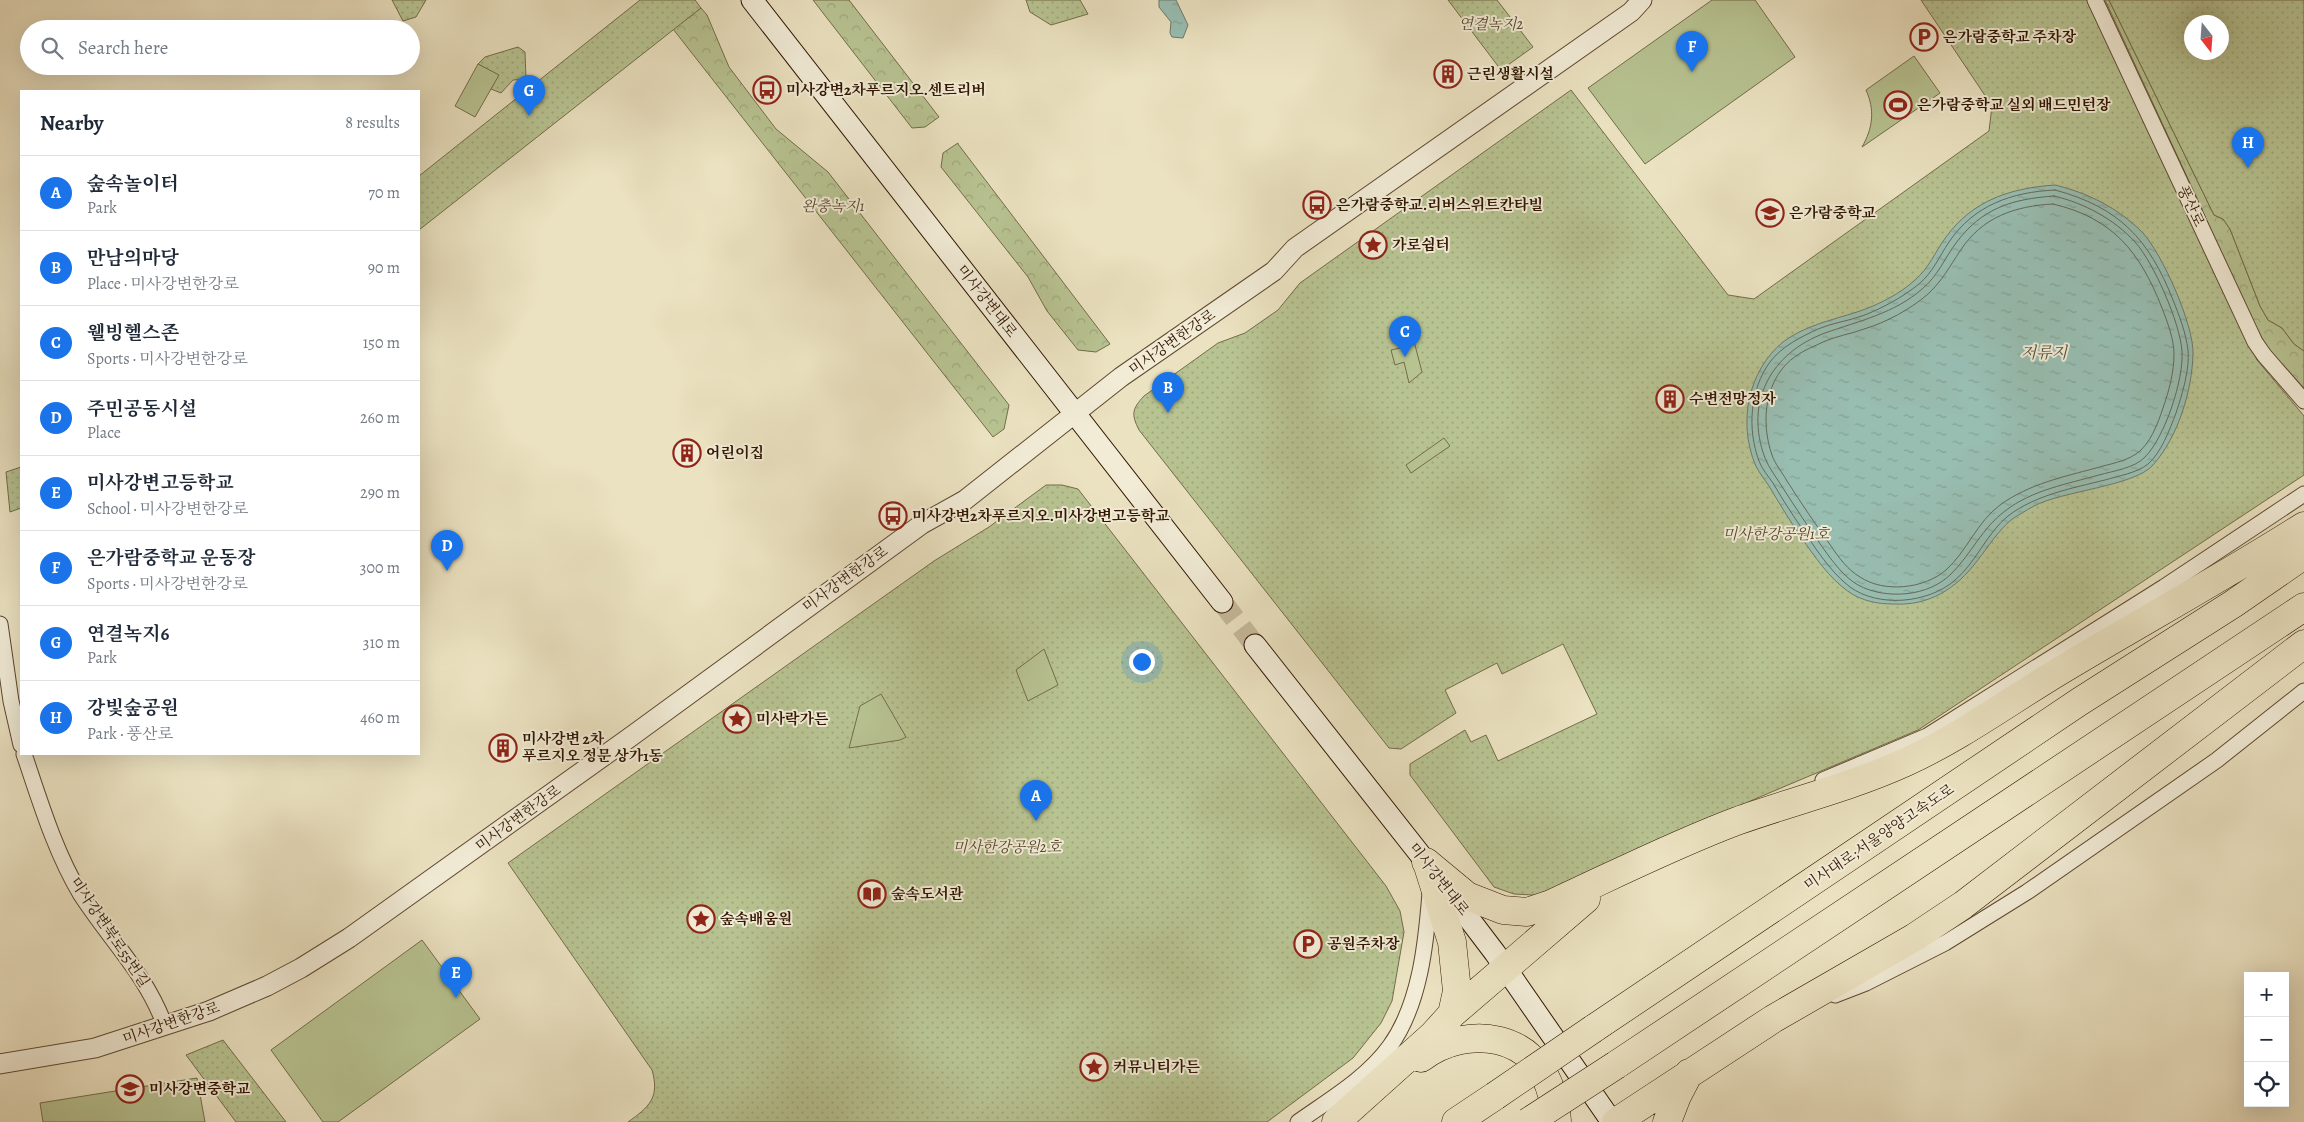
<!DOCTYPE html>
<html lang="en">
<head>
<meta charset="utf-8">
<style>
  :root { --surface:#fff; --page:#f6f6f7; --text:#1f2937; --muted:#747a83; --line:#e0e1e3; --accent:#1a73e8 }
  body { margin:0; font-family:Alegreya,"Noto Serif KR",serif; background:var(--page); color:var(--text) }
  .controls { position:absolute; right:15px; bottom:15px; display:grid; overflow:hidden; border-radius:0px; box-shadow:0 5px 20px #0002 }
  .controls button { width:45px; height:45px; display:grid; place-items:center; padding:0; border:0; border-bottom:1px solid var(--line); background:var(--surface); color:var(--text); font:25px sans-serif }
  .compass { position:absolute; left:2184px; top:15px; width:45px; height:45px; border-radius:50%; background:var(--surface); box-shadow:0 5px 20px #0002; rotate:163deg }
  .you { position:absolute; left:1141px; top:661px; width:18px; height:18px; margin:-12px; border:4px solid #fff; border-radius:50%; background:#1a73e8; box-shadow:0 0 0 8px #1a73e833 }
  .badge { display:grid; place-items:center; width:32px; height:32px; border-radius:50%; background:var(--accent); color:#fff; font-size:16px; font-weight:700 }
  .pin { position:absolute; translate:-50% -41px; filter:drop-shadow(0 1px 2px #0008) }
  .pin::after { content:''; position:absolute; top:26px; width:18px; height:15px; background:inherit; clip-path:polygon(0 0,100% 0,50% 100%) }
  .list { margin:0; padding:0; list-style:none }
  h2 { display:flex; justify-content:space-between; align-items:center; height:65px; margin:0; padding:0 20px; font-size:21px }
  h2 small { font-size:16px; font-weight:400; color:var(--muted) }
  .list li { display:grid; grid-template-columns:32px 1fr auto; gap:15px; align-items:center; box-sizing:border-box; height:75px; padding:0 20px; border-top:1px solid var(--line) }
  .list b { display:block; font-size:19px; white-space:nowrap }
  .list p { margin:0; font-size:16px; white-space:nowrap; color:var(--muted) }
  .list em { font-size:16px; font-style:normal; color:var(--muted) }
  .icon { flex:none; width:28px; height:28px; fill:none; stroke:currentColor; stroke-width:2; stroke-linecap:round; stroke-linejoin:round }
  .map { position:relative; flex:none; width:2304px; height:1122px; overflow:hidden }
  .search { position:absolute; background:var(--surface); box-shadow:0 5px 20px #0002; left:20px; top:20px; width:400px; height:55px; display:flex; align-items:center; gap:12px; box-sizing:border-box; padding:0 18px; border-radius:28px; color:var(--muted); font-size:19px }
  .panel { position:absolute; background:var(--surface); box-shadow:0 5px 20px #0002; left:20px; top:90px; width:400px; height:665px; border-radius:0px }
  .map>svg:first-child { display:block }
  .forest { fill:url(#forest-crowns); stroke:#746c49 }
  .park { fill:url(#park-dots); stroke:#746c49; fill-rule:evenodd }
  .garden { fill:#b8c392; stroke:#746c49 }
  .water { fill:url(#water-ripples); stroke:#6e7a6b }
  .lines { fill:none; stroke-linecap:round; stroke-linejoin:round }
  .shore { stroke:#646a59; stroke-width:1 }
  .secondary-tunnel { stroke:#c5b99a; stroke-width:21; stroke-dasharray:21 11; stroke-linecap:butt }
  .minor-casing { stroke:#5e4830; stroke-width:17 }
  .tertiary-casing { stroke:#5e4830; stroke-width:21 }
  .secondary-casing { stroke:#2f1500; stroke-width:23 }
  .motorway-casing { stroke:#2f1500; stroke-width:29 }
  .minor { stroke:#f2ecd7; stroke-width:15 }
  .tertiary { stroke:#f2ecd7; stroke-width:19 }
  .secondary { stroke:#f2ecd7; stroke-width:21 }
  .motorway { stroke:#ebe2c1; stroke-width:28 }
  .motorway-bridge-casing { stroke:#2f1500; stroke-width:29; stroke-linecap:butt }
  .motorway-bridge { stroke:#ebe2c1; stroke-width:28 }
  .labels { text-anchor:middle; stroke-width:4; stroke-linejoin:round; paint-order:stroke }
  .park-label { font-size:15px; font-style:italic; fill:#58492c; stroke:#f2ecd7 }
  .poi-label { font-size:15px; font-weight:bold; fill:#2f1500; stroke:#f2ecd7; text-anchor:start }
  .street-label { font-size:15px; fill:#2f1500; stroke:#f2ecd7 }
  .water-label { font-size:16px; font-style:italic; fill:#54503e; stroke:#f2ecd7 }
</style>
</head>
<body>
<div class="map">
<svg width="2304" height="1122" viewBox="0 0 2304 1122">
  <defs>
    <pattern id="forest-crowns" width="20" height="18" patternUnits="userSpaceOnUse" patternTransform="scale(1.25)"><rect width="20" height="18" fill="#b8c392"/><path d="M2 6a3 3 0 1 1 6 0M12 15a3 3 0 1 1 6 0" fill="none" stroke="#9ea77c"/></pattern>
    <pattern id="park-dots" width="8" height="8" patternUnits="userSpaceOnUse" patternTransform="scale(1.25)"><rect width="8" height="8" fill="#b8c392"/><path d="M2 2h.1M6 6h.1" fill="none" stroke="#9ea77c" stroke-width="1.8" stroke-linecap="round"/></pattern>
    <pattern id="water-ripples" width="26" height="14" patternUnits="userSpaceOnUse" patternTransform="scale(1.25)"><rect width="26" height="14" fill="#98beb2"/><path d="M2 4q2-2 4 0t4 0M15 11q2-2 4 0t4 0" fill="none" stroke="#83a297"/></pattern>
  </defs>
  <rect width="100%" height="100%" fill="#ebe2c1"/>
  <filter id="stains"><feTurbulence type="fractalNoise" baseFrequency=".004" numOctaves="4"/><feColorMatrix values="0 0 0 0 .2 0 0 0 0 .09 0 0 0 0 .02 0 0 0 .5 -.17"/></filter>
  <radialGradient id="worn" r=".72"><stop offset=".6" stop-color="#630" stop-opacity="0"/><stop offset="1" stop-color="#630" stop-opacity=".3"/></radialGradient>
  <!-- forest -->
  <path class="forest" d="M813 0H849L939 117 925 127 912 128Z
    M2105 0H2109L2214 215 2223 219 2230 229 2260 306 2268 320 2282 328 2294 344 2304 351V388L2269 350 2258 331 2235 285 2195 194Z
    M701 8 707 15 729 67 776 129 828 172 1009 405 1004 429 993 437 673 29Z
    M958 143V144L1110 344 1096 352 1078 350 1047 311 1028 277 941 167 943 153Z"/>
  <!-- park -->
  <path class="park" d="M392 0H426L416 17 403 21Z
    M640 0H695L701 8 419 230V176Z
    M1026 0H1080L1088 14 1051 25 1030 12Z
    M1448 0H1497L1533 47 1501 70Z
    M1921 0H2087L2257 360 2304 416V475L1918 730 1729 810 1533 905V895L1514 894 1494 887 1410 775V764L1465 730 1471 742 1486 735 1498 761 1597 714 1563 644 1502 674 1497 663 1445 690 1456 713 1401 749 1389 748 1139 430C1131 414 1132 409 1144 396L1218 343 1245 333 1278 310 1300 283 1571 90 1728 295 1754 299 1989 131 1992 106Z
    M2109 0H2304V351L2294 344 2282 328 2268 320 2260 306 2230 229 2223 219 2214 215ZM2192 22H2222V52H2192Z
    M518 47 525 52 526 79 513 80 501 93 491 89 498 75 478 64 485 57Z
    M21 467V508L10 512 6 472Z
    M1046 485H1062L1078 489 1386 886 1400 911 1404 932 1392 1001 1381 1023 1353 1058 1267 1122H628C649 1107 660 1098 652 1070L508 863 934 561 989 527Z
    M223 1040 286 1122H236L186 1055Z"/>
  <!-- garden -->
  <path class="garden" d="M1712 0H1755L1795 57 1645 164 1588 88Z
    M1914 56 1940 93 1862 147C1873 128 1875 110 1866 90Z
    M478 64 499 75 475 117 455 106Z
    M1410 326 1422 372 1409 383 1404 362 1395 365 1391 350 1400 348 1395 330Z
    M1444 438 1450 446 1411 473 1406 465Z
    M1044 649 1058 685 1028 701 1016 670Z
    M881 694 906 737 900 740 849 748 860 706Z
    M422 940 480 1019 338 1122H323L271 1050Z
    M197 1078 205 1122H43L40 1103Z"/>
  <!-- water -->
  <path class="water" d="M1159 0H1176L1188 25 1183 38 1172 37 1170 33 1171 22 1159 7Z
    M2055 185C2088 193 2118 208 2142 232 2162 253 2194 325 2193 354 2192 391 2178 437 2153 465 2135 486 2062 491 2034 506 2027 510 2018 515 2011 520 1998 531 1988 547 1977 561 1956 589 1929 606 1893 604 1878 604 1862 601 1849 592 1829 578 1815 557 1801 537 1790 521 1779 503 1769 486 1764 479 1758 471 1755 464 1738 422 1748 371 1783 342 1804 326 1832 320 1857 312 1876 306 1900 294 1915 280 1929 268 1935 252 1946 237 1973 200 2011 188 2055 185Z"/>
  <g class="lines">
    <!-- shore -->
    <path class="shore" d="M2055 190C2119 207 2149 239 2173 300 2179 315 2186 333 2188 350 2190 369 2182 395 2176 413 2170 429 2161 453 2148 464 2137 473 2118 476 2105 480 2073 488 2035 495 2008 516 1986 534 1976 563 1954 581 1928 603 1879 608 1850 587 1836 576 1826 563 1816 549 1801 527 1786 506 1773 483 1768 476 1762 469 1759 461 1747 429 1750 389 1770 362 1782 346 1801 337 1818 329 1832 323 1848 321 1862 316 1881 309 1903 297 1919 284 1933 272 1939 257 1949 242 1974 205 2012 192 2055 190Z
      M2054 196C2084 203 2114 219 2135 242 2154 263 2180 323 2182 351 2184 379 2165 437 2145 457 2135 468 2113 471 2099 475 2067 484 2032 490 2005 511 1983 527 1971 554 1952 573 1929 597 1886 600 1858 585 1844 577 1833 562 1823 548 1809 528 1795 507 1781 485 1776 477 1769 468 1765 458 1744 402 1771 353 1825 333 1859 321 1895 313 1922 289 1938 276 1944 259 1956 243 1982 208 2012 199 2054 196Z
      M2053 204C2113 218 2140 252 2162 308 2167 321 2174 339 2174 354 2174 372 2169 391 2163 408 2158 423 2150 445 2136 454 2124 462 2109 464 2096 468 2063 477 2029 484 2000 505 1977 522 1967 551 1946 570 1924 589 1884 593 1860 577 1848 570 1839 558 1831 546 1816 525 1801 503 1787 481 1782 472 1775 464 1772 455 1760 421 1765 377 1796 356 1804 350 1815 346 1823 342 1836 336 1851 334 1864 329 1885 323 1911 309 1928 294 1942 281 1950 266 1960 251 1982 217 2015 206 2053 204Z"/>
    <!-- secondary-tunnel -->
    <path class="secondary-tunnel" d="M1222 602 1255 645"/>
    <!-- minor casing -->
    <g class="minor-casing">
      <path id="minor" d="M2095 0 2255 342 2264 355 2304 401
        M0 624 11 701 21 745
        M24 754C40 801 55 852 81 895 110 940 146 974 165 1026
        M1823 780 1927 736 2164 587 2304 494
        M1835 995 1866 983 1945 943 2027 892 2217 760 2304 691
        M1298 1122C1329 1100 1367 1078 1390 1046 1420 1004 1426 944 1430 893"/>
    </g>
    <!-- tertiary casing -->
    <g class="tertiary-casing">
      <path id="tertiary" d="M0 1064 95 1048 209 1011 267 986 301 968 349 938 629 738 922 524 965 500 1121 377 1274 271 1295 248 1631 12 1642 0"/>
    </g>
    <!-- secondary casing -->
    <g class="secondary-casing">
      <path id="secondary" d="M752 0 1222 602
        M1255 645 1426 862 1495 953 1612 1122"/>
    </g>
    <!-- motorway casing -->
    <g class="motorway-casing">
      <path id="motorway" d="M1426 862 1467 896 1503 910 1527 912 1551 904C1612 876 1673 845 1737 821 1793 801 1851 787 1906 762 1961 737 2011 700 2063 669 2143 621 2225 576 2304 526
        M1452 1014 1586 899
        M1593 1029 2079 702 2233 604 2304 555
        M1421 1058C1468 1023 1537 1034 1552 1095 1554 1104 1557 1113 1557 1122
        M1616 1065 2304 607
        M1336 1122 1433 1035 1452 1014 1457 991 1452 942 1427 863
        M1456 1122 1495 1096
        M1616 1122 1773 1019 1915 937 1963 905 2304 644
        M1667 1122 1677 1096 1689 1073"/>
    </g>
    <!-- minor -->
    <use href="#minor" class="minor"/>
    <!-- tertiary -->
    <use href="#tertiary" class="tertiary"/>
    <!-- secondary -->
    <use href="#secondary" class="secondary"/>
    <!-- motorway -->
    <use href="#motorway" class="motorway"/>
    <!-- motorway-bridge casing -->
    <g class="motorway-bridge-casing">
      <path id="motorway-bridge" d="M1495 1096 1593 1029
        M1528 1122 1616 1065"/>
    </g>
    <!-- motorway-bridge -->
    <use href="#motorway-bridge" class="motorway-bridge"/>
  </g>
  <!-- icons -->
  <defs>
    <g id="parking-ring" transform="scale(1.4375)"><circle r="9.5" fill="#f2ecd7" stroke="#8f2418" stroke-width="1.5"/><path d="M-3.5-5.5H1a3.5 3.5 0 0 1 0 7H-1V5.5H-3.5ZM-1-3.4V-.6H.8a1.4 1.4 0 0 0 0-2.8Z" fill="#8f2418"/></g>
    <g id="building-ring" transform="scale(1.4375)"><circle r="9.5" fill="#f2ecd7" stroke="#8f2418" stroke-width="1.5"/><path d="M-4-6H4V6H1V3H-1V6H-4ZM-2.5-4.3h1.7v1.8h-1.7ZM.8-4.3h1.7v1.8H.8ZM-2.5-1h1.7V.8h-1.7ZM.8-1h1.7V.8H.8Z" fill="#8f2418"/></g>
    <g id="bus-ring" transform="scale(1.4375)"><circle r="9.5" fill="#f2ecd7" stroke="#8f2418" stroke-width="1.5"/><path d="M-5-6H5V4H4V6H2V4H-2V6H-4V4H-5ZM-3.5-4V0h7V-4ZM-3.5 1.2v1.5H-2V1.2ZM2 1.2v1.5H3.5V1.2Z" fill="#8f2418"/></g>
    <g id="stadium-ring" transform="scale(1.4375)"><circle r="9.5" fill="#f2ecd7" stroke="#8f2418" stroke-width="1.5"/><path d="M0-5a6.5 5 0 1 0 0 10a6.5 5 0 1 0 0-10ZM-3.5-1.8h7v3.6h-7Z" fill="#8f2418"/></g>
    <g id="school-ring" transform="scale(1.4375)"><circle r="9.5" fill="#f2ecd7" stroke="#8f2418" stroke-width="1.5"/><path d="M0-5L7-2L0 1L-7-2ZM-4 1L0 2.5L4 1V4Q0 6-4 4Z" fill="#8f2418"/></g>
    <g id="sight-ring" transform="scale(1.4375)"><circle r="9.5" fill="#f2ecd7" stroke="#8f2418" stroke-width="1.5"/><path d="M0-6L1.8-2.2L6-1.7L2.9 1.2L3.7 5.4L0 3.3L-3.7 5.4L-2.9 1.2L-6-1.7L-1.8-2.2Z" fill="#8f2418"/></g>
    <g id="library-ring" transform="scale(1.4375)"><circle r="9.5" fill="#f2ecd7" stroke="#8f2418" stroke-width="1.5"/><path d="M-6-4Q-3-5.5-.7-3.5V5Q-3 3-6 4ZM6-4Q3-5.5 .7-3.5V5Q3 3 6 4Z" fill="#8f2418"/></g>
  </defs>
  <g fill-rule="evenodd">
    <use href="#parking-ring" x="1924" y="37"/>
    <use href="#building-ring" x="1448" y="74"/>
    <use href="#bus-ring" x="767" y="90"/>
    <use href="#stadium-ring" x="1898" y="105"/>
    <use href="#bus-ring" x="1317" y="205"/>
    <use href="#school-ring" x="1770" y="213"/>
    <use href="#sight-ring" x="1373" y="245"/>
    <use href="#building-ring" x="1670" y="399"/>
    <use href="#building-ring" x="687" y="453"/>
    <use href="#bus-ring" x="893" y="516"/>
    <use href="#sight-ring" x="737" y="719"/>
    <use href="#building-ring" x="503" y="748"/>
    <use href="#library-ring" x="872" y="894"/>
    <use href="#sight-ring" x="701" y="919"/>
    <use href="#parking-ring" x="1308" y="944"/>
    <use href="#sight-ring" x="1094" y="1067"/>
    <use href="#school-ring" x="130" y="1089"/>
  </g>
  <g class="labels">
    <!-- park labels -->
    <g class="park-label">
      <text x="1491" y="29">연결녹지2</text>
      <text x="833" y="211">완충녹지1</text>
      <text x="1776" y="539">미사한강공원1호</text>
      <text x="1007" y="852">미사한강공원2호</text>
    </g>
    <!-- poi labels -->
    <g class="poi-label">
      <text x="1943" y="42">은가람중학교 주차장</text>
      <text x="1467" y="79">근린생활시설</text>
      <text x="786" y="95">미사강변2차푸르지오.센트리버</text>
      <text x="1917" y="110">은가람중학교 실외 배드민턴장</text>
      <text x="1336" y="210">은가람중학교.리버스위트칸타빌</text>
      <text x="1789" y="218">은가람중학교</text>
      <text x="1392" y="250">가로쉼터</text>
      <text x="1689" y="404">수변전망정자</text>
      <text x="706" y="458">어린이집</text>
      <text x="912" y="521">미사강변2차푸르지오.미사강변고등학교</text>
      <text x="756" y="724">미사락가든</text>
      <text x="522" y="744">미사강변 2차<tspan x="522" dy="17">푸르지오 정문 상가1동</tspan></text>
      <text x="891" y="899">숲속도서관</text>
      <text x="720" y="924">숲속배움원</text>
      <text x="1327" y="949">공원주차장</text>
      <text x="1113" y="1072">커뮤니티가든</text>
      <text x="149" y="1094">미사강변중학교</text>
    </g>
    <!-- street labels -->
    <g class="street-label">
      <text transform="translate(2191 206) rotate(65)" y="5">풍산로</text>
      <text transform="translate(987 301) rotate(52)" y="5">미사강변대로</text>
      <text transform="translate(1172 342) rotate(-35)" y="5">미사강변한강로</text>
      <text transform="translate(845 579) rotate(-36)" y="5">미사강변한강로</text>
      <text transform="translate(518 818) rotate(-36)" y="5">미사강변한강로</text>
      <text transform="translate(1879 837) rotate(-34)" y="5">미사대로;서울양양고속도로</text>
      <text transform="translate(1439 879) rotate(52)" y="5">미사강변대로</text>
      <text transform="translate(110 932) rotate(56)" y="5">미사강변북로55번길</text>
      <text transform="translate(171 1023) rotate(-19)" y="5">미사강변한강로</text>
    </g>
    <!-- water labels -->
    <g class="water-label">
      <text x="2044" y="358">저류지</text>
    </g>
  </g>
  <rect width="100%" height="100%" filter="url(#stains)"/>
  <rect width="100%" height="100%" fill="url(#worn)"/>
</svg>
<div class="controls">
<button>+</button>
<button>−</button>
<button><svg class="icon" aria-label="locate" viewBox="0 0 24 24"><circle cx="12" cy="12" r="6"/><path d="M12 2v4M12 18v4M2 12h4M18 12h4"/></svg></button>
</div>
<svg class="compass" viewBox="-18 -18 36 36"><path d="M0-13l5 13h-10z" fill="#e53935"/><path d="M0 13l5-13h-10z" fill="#747a83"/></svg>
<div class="you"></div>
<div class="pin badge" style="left:1036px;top:821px">A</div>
<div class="pin badge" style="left:1168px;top:413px">B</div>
<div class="pin badge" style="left:1405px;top:357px">C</div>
<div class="pin badge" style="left:447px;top:571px">D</div>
<div class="pin badge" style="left:456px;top:998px">E</div>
<div class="pin badge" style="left:1692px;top:72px">F</div>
<div class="pin badge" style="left:529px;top:116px">G</div>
<div class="pin badge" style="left:2248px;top:168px">H</div>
<div class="search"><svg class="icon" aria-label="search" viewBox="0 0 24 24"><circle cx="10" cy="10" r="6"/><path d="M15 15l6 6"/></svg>Search here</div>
<section class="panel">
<h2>Nearby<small>8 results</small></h2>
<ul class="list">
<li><span class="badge">A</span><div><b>숲속놀이터</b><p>Park</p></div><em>70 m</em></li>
<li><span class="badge">B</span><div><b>만남의마당</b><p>Place · 미사강변한강로</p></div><em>90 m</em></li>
<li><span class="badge">C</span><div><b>웰빙헬스존</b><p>Sports · 미사강변한강로</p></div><em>150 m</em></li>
<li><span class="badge">D</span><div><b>주민공동시설</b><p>Place</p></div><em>260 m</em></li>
<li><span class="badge">E</span><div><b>미사강변고등학교</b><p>School · 미사강변한강로</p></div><em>290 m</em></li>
<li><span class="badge">F</span><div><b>은가람중학교 운동장</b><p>Sports · 미사강변한강로</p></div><em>300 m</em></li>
<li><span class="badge">G</span><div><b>연결녹지6</b><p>Park</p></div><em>310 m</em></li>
<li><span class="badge">H</span><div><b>강빛숲공원</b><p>Park · 풍산로</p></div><em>460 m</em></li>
</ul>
</section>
</div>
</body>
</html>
